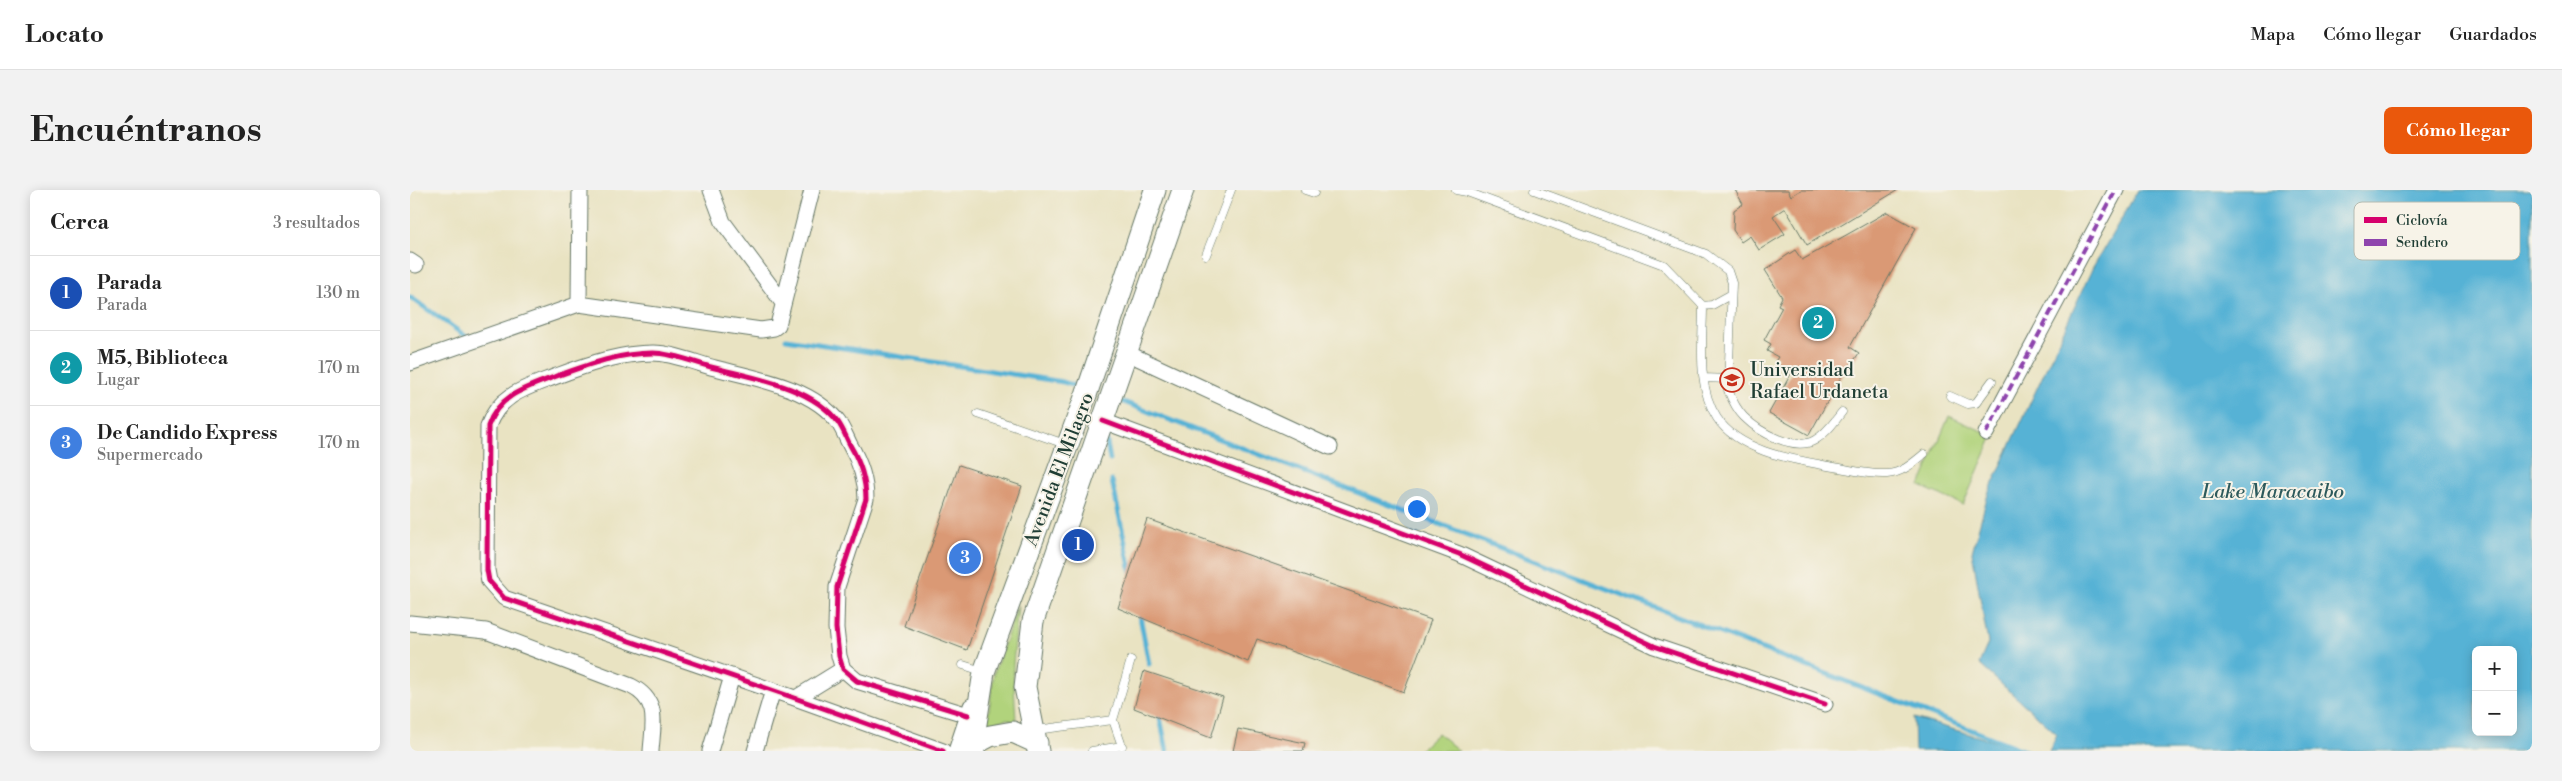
<!DOCTYPE html>
<html lang="es">
<head>
<meta charset="utf-8">
<style>
  :root { --surface:#fff; --page:#f2f2f2; --text:#222; --muted:#767676; --line:#e0e0e0; --accent:#ea580c }
  body { margin:0; font-family:"Libre Bodoni",serif; background:var(--page); color:var(--text) }
  .controls { position:absolute; right:15px; bottom:15px; display:grid; overflow:hidden; border-radius:8px; box-shadow:0 2px 12px #0003 }
  .controls button { width:45px; height:45px; display:grid; place-items:center; padding:0; border:0; border-bottom:1px solid var(--line); background:var(--surface); color:var(--text); font:25px sans-serif }
  .you { position:absolute; left:1006px; top:318px; width:18px; height:18px; margin:-12px; border:4px solid #fff; border-radius:50%; background:#1a73e8; box-shadow:0 0 0 8px #1a73e833 }
  .badge { display:grid; place-items:center; width:32px; height:32px; border-radius:50%; background:var(--accent); color:#fff; font-size:16px; font-weight:700 }
  .pin { position:absolute; translate:-50% -50%; border:2px solid #fff; box-shadow:0 1px 5px #0006 }
  .list { margin:0; padding:0; list-style:none }
  h2 { display:flex; justify-content:space-between; align-items:center; height:65px; margin:0; padding:0 20px; font-size:21px }
  h2 small { font-size:16px; font-weight:400; color:var(--muted) }
  .list li { display:grid; grid-template-columns:32px 1fr auto; gap:15px; align-items:center; box-sizing:border-box; height:75px; padding:0 20px; border-top:1px solid var(--line) }
  .list b { display:block; font-size:19px; white-space:nowrap }
  .list p { margin:0; font-size:16px; white-space:nowrap; color:var(--muted) }
  .list em { font-size:16px; font-style:normal; color:var(--muted) }
  .map { position:relative; flex:none; width:2122px; height:561px; overflow:hidden; border-radius:8px }
  header { display:flex; align-items:center; gap:30px; box-sizing:border-box; height:70px; padding:0 25px; background:var(--surface); border-bottom:1px solid var(--line) }
  header strong { font-size:24px }
  nav { display:flex; gap:28px; margin-inline-start:auto; font-size:18px }
  .intro { display:flex; align-items:center; justify-content:space-between; box-sizing:border-box; height:120px; padding:0 30px }
  h1 { margin:0; font-size:35px }
  .button { padding:12px 22px; border-radius:8px; background:var(--accent); color:#fff; font-size:18px; font-weight:700 }
  main { display:flex; gap:30px; padding:0 30px }
  aside { flex:1; background:var(--surface); border-radius:8px; box-shadow:0 2px 12px #0003 }
  .map>svg:first-child { display:block }
  .green { fill:#b1d37c; stroke:#688858 }
  .water { fill:#57b2d5; stroke:#3b7884; fill-rule:evenodd }
  .lines { fill:none; stroke-linecap:round; stroke-linejoin:round }
  .stream { stroke:#57b2d5; stroke-width:5 }
  .building { fill:#da9975 }
  .lane-casing { stroke:#676; stroke-width:9 }
  .street-casing { stroke:#676; stroke-width:17 }
  .secondary-casing { stroke:#676; stroke-width:23 }
  .lane { stroke:#fff; stroke-width:8 }
  .street { stroke:#fff; stroke-width:15 }
  .secondary { stroke:#fff; stroke-width:21 }
  .quiet { stroke:#8e44ad; stroke-width:4; stroke-dasharray:8 4; stroke-linecap:butt }
  .cycleway-casing { stroke:#f7f3e8; stroke-width:8 }
  .cycleway { stroke:#d6006c; stroke-width:5 }
  .labels { text-anchor:middle; stroke-width:4; stroke-linejoin:round; paint-order:stroke }
  .poi-label { font-size:19px; fill:#1f3d34; stroke:#f7f3e8; text-anchor:start }
  .street-label { font-size:19px; fill:#1f3d34; stroke:#f7f3e8 }
  .water-label { font-size:20px; font-style:italic; fill:#2d5a5c; stroke:#f7f3e8 }
  .key { fill:#f7f3e8; stroke:#b6bcb2; stroke-width:1 }
  .key-label { font-size:14px; fill:#1f3d34 }
</style>
</head>
<body>
<header>
<strong>Locato</strong>
<nav><a>Mapa</a><a>Cómo llegar</a><a>Guardados</a></nav>
</header>
<div class="intro"><h1>Encuéntranos</h1><a class="button">Cómo llegar</a></div>
<main>
<aside>
<h2>Cerca<small>3 resultados</small></h2>
<ul class="list">
<li><span class="badge" style="background:#1a4fb4">1</span><div><b>Parada</b><p>Parada</p></div><em>130 m</em></li>
<li><span class="badge" style="background:#0f9aa8">2</span><div><b>M5, Biblioteca</b><p>Lugar</p></div><em>170 m</em></li>
<li><span class="badge" style="background:#3f7fe0">3</span><div><b>De Candido Express</b><p>Supermercado</p></div><em>170 m</em></li>
</ul>
</aside>
<div class="map">
<svg width="2122" height="561" viewBox="0 0 2122 561">
  <rect width="100%" height="100%" fill="#f7f3e8"/>
  <filter id="ink" filterUnits="userSpaceOnUse"><feTurbulence type="fractalNoise" baseFrequency=".02" numOctaves="2"/><feDisplacementMap in="SourceGraphic" scale="10" xChannelSelector="R" yChannelSelector="G"/><feConvolveMatrix kernelMatrix="1 2 1 2 8 2 1 2 1" color-interpolation-filters="sRGB"/></filter>
  <filter id="wash" filterUnits="userSpaceOnUse"><feTurbulence type="fractalNoise" baseFrequency=".0096" numOctaves="4" result="noise"/><feDisplacementMap in="SourceGraphic" scale="20" xChannelSelector="R" yChannelSelector="G"/><feGaussianBlur stdDeviation="1.12" result="paint"/><feColorMatrix in="noise" values="0 0 0 0 0 0 0 0 0 0 0 0 0 0 0 0 0 1.4 0 .05"/><feComposite in="paint" operator="in"/></filter>
  <g filter="url(#wash)">
    <rect width="100%" height="100%" fill="#e9e3c2"/>
    <!-- green -->
    <path class="green" d="M1539 226 1583 246 1553 315 1510 296Z
      M608 415 603 475 606 532 597 529 577 535 584 483Z
      M1028 543 1049 561H1009Z"/>
    <!-- water -->
    <path class="water" d="M1728 0H2122V561H1639L1647 544 1569 474 1578 453 1562 362 1578 304 1683 77ZM2066 460H2103V542H2066Z
      M1504 528 1618 561H1505Z"/>
    <g class="lines">
      <!-- stream -->
      <path class="stream" d="M0 107 61 150
        M376 149 653 192 668 197
        M711 211 1616 561
        M696 248 700 270
        M702 291 722 386
        M729 421 739 474
        M749 523 757 561"/>
    </g>
    <g id="blocks">
      <!-- building -->
      <path class="building" d="M1325 0H1378L1381 6 1391 0H1488L1397 55 1375 18 1363 26 1375 44 1349 60 1340 46 1331 52 1323 40 1324 20 1333 14Z
        M1477 22 1506 38 1440 157 1449 163 1437 181 1435 180 1399 245 1359 223 1382 182 1364 173 1368 167 1357 161 1361 154 1354 150 1372 117 1368 115 1372 107 1355 80 1385 60 1392 70Z
        M549 275 612 296 557 460 494 436Z
        M737 329 1021 430 994 502 847 449 838 472 708 418Z
        M734 481 813 507 801 548 724 518Z
        M828 539 895 553 893 561H823Z"/>
    </g>
  </g>
  <g filter="url(#ink)">
    <use href="#blocks" fill-opacity="0" stroke="#676" stroke-width="1"/>
    <g class="lines">
      <!-- lane casing -->
      <g class="lane-casing">
        <path id="lane" d="M895 0 904 3
          M1046 0 1057 2 1254 75 1293 116C1293 152 1286 196 1307 228 1330 263 1387 270 1424 277 1442 280 1460 285 1477 284 1492 283 1503 273 1514 264
          M1124 0 1296 64 1318 81 1322 93 1318 200C1322 210 1326 219 1334 227 1349 242 1384 262 1405 250 1416 244 1424 232 1432 222
          M796 65 821 0
          M1293 116 1302 115 1320 105
          M1294 188 1318 189
          M1540 206 1558 214 1566 213 1582 191
          M568 224 655 254
          M553 475 572 481
          M626 540 703 530
          M682 561 712 556 703 530 721 470"/>
      </g>
      <!-- street casing -->
      <g class="street-casing">
        <path id="street" d="M301 0 313 32 373 113
          M0 71 6 75
          M169 114 170 0
          M717 163 920 257
          M0 173 169 114 351 140 364 138 368 135 402 0
          M693 231 1049 364 1244 456 1415 514
          M1576 243 1706 0
          M0 433 76 441 221 496C250 511 243 533 241 561
          M386 508 433 479
          M300 561 322 486
          M345 561 363 500
          M533 561 382 507 94 408 79 391 77 380 78 236C89 205 115 198 144 187 177 175 208 163 243 163 262 163 286 173 305 178 344 188 402 197 428 232 433 239 436 247 440 255 450 272 456 289 456 309L427 397 426 438 429 466 433 479 447 491 558 525
          M546 561 561 516"/>
      </g>
      <!-- secondary casing -->
      <g class="secondary-casing">
        <path id="secondary" d="M553 560 580 546 603 542 627 553
          M564 561 563 553 574 482 676 205 745 0
          M628 561 615 497 623 431 773 0"/>
      </g>
      <!-- lane -->
      <use href="#lane" class="lane"/>
      <!-- street -->
      <use href="#street" class="street"/>
      <!-- secondary -->
      <use href="#secondary" class="secondary"/>
      <!-- quiet -->
      <path class="quiet" d="M1576 243 1706 0"/>
      <!-- cycleway casing -->
      <g class="cycleway-casing">
        <path id="cycleway" d="M693 231 1049 364 1244 456 1415 514
          M533 561 382 507 94 408 79 391 77 380 78 236C89 205 115 198 144 187 177 175 208 163 243 163 262 163 286 173 305 178 344 188 402 197 428 232 433 239 436 247 440 255 450 272 456 289 456 309L427 397 426 438 429 466 433 479 447 491 558 525"/>
      </g>
      <!-- cycleway -->
      <use href="#cycleway" class="cycleway"/>
    </g>
  </g>
  <!-- icons -->
  <defs>
    <g id="university-ring" transform="scale(1.25)"><circle r="9.5" fill="#f7f3e8" stroke="#c8321e" stroke-width="1.5"/><path d="M0-5L7-2L0 1L-7-2ZM-4 1L0 2.5L4 1V4Q0 6-4 4Z" fill="#c8321e"/></g>
  </defs>
  <g fill-rule="evenodd">
    <use href="#university-ring" x="1322" y="190"/>
  </g>
  <g class="labels">
    <!-- poi labels -->
    <g class="poi-label">
      <text x="1340" y="186">Universidad<tspan x="1340" dy="22">Rafael Urdaneta</tspan></text>
    </g>
    <!-- street labels -->
    <g class="street-label">
      <text transform="translate(648 279) rotate(-69)" y="7">Avenida El Milagro</text>
    </g>
    <!-- water labels -->
    <g class="water-label">
      <text x="1863" y="308">Lake Maracaibo</text>
    </g>
  </g>
  <!-- legend -->
  <rect x="1944" y="12" width="166" height="58" rx="8" class="key"/>
  <rect x="1954" y="27" width="23" height="6" fill="#d6006c"/>
  <rect x="1954" y="49" width="23" height="7" fill="#8e44ad"/>
  <g class="key-label">
    <text x="1986" y="35">Ciclovía</text>
    <text x="1986" y="57">Sendero</text>
  </g>
</svg>
<div class="controls">
<button>+</button>
<button>−</button>
</div>
<div class="you"></div>
<div class="pin badge" style="left:668px;top:355px;background:#1a4fb4">1</div>
<div class="pin badge" style="left:1408px;top:133px;background:#0f9aa8">2</div>
<div class="pin badge" style="left:555px;top:368px;background:#3f7fe0">3</div>
</div>
</main>
</body>
</html>
